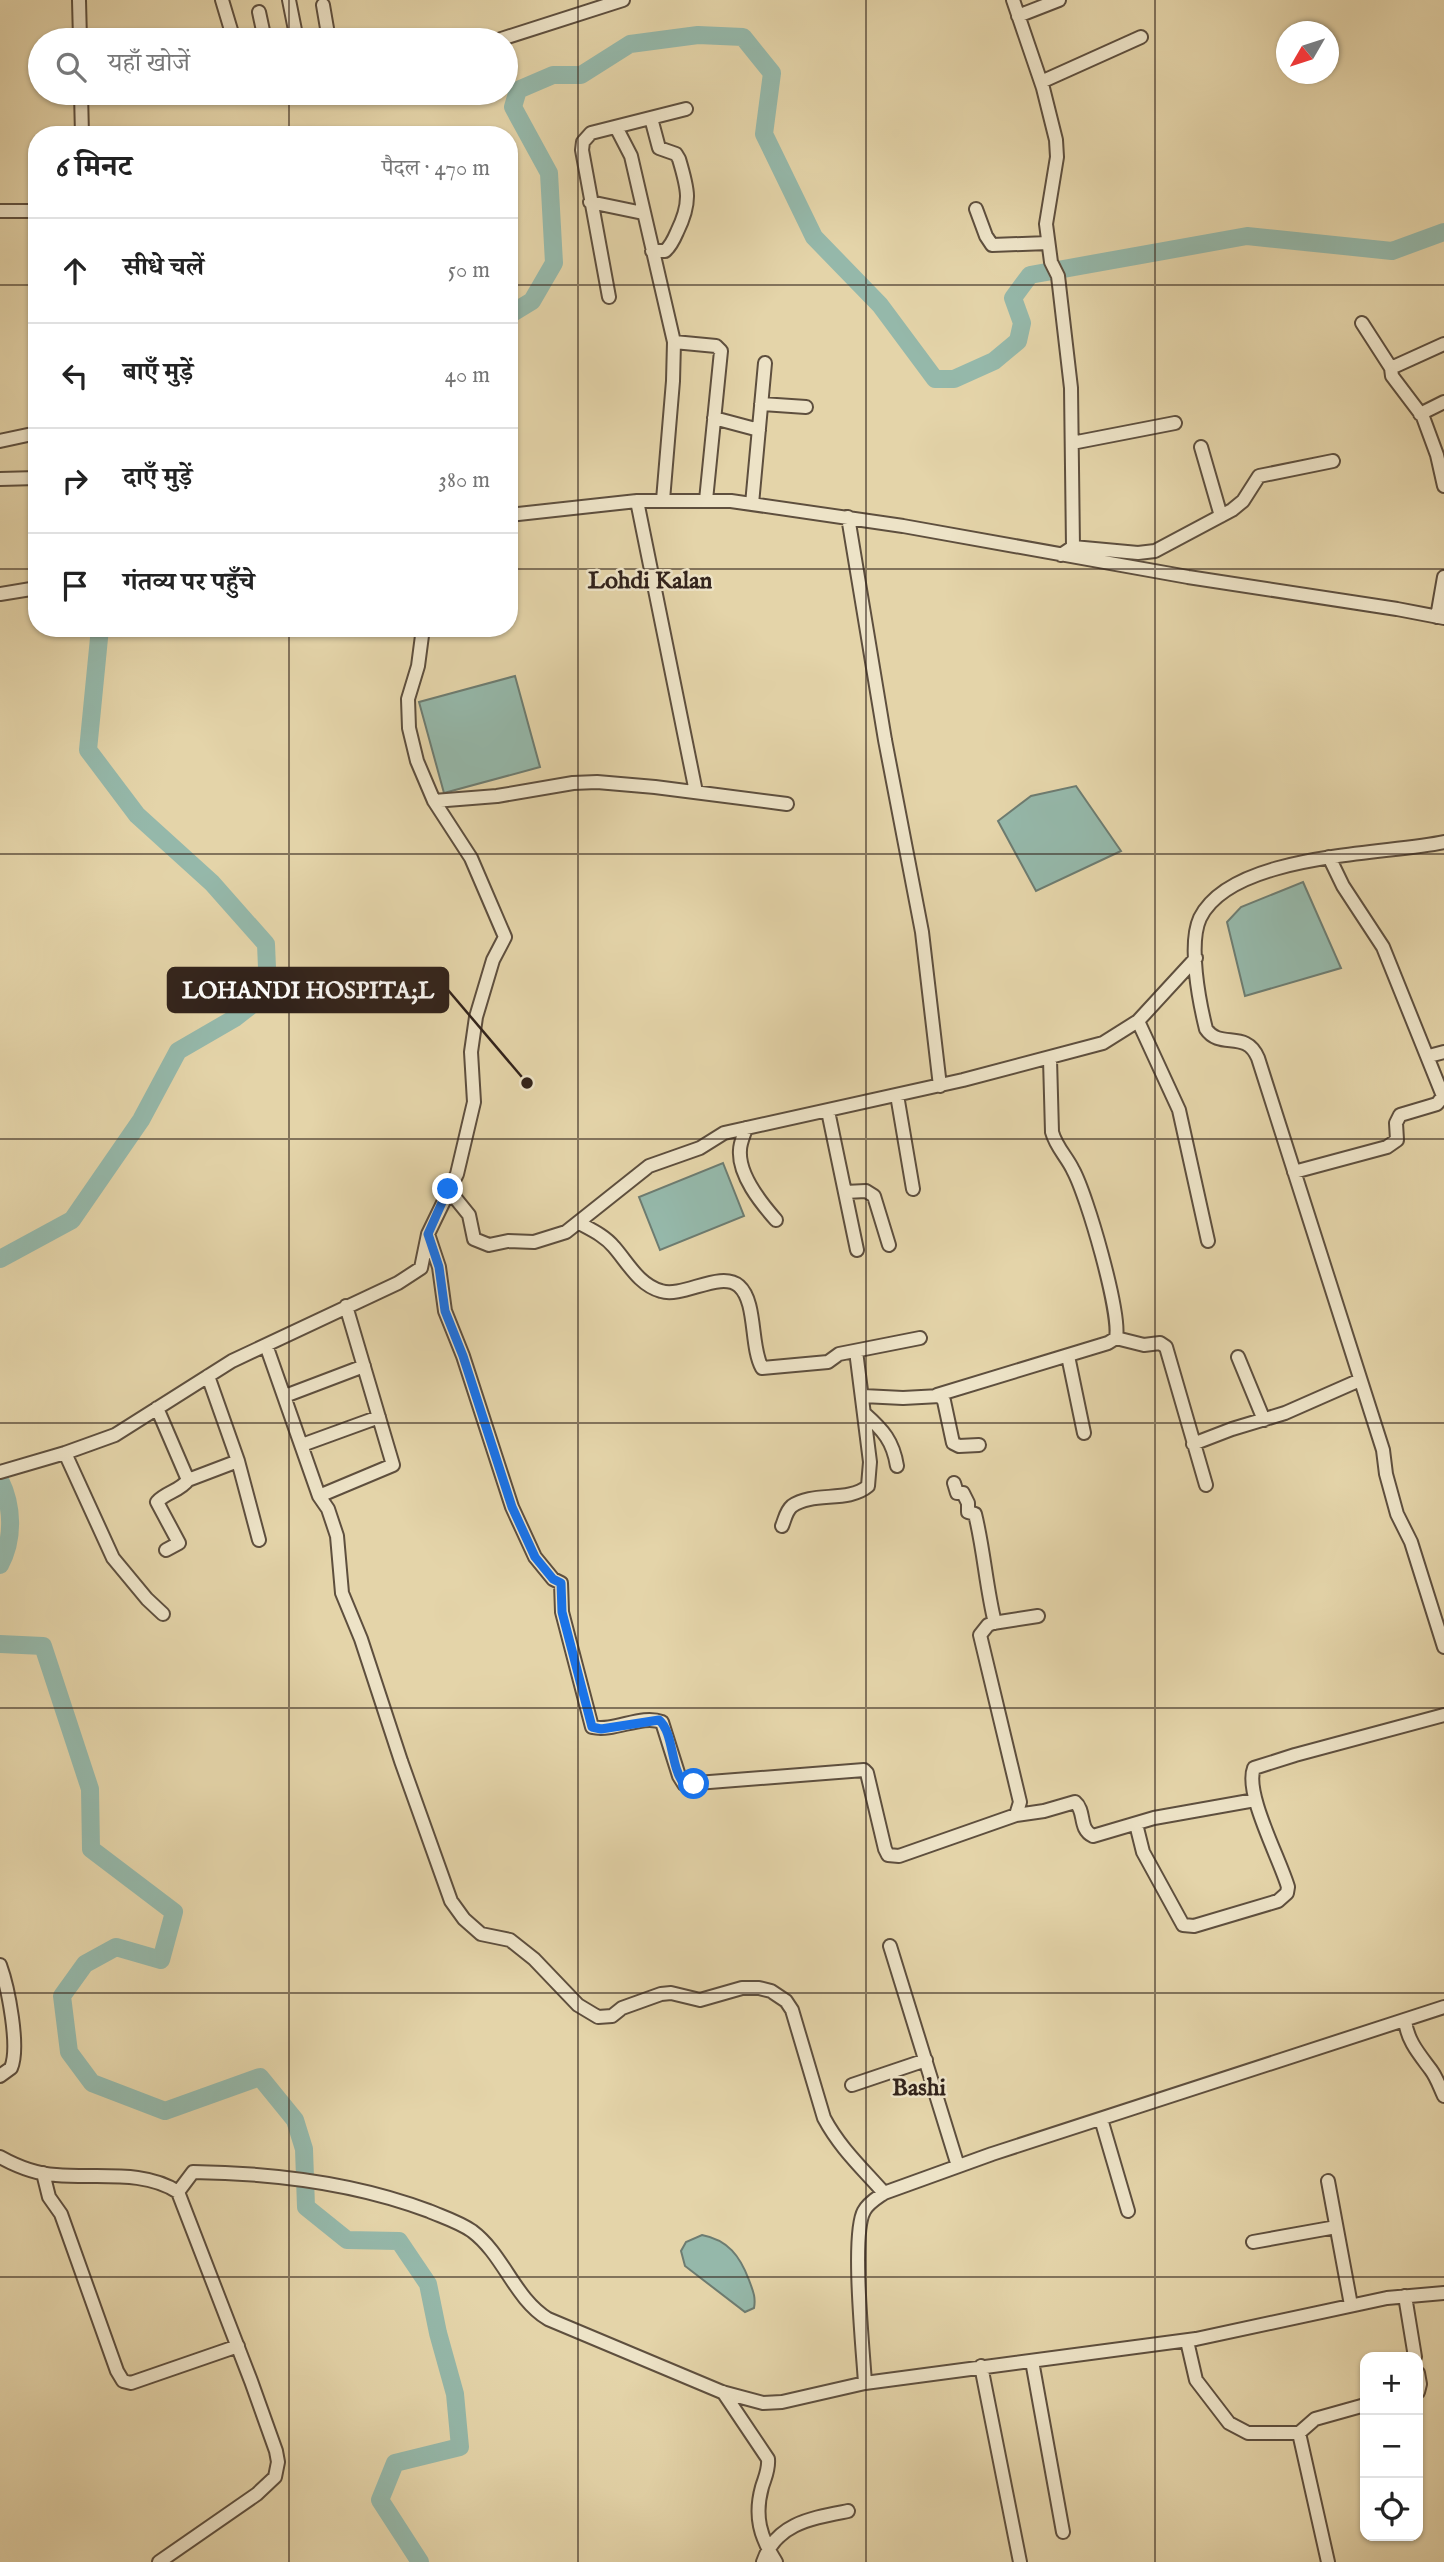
<!DOCTYPE html>
<html lang="hi">
<head>
<meta charset="utf-8">
<style>
  :root { --surface:#fff; --page:#f2f2f2; --text:#222; --muted:#767676; --line:#e0e0e0 }
  body { margin:0; font-family:"IM FELL English","Noto Serif Devanagari",serif; background:var(--page); color:var(--text) }
  .controls { position:absolute; right:21px; bottom:21px; display:grid; overflow:hidden; border-radius:14px; box-shadow:0 2px 5px #0004 }
  .controls button { width:63px; height:63px; display:grid; place-items:center; padding:0; border:0; border-bottom:2px solid var(--line); background:var(--surface); color:var(--text); font:35px sans-serif }
  .compass { position:absolute; left:1276px; top:21px; width:63px; height:63px; border-radius:50%; background:var(--surface); box-shadow:0 2px 5px #0004; rotate:231deg }
  .stop { position:absolute; width:21px; height:21px; margin:-16px; border:5px solid #1a73e8; border-radius:50%; background:#fff }
  .stop.end { background:#1a73e8; border-color:#fff; box-shadow:0 2px 7px #0008 }
  .list { margin:0; padding:0; list-style:none }
  h2 { display:flex; justify-content:space-between; align-items:center; height:91px; margin:0; padding:0 28px; font-size:30px }
  h2 small { font-size:23px; font-weight:400; color:var(--muted) }
  .list li { display:grid; grid-template-columns:46px 1fr auto; gap:21px; align-items:center; box-sizing:border-box; height:105px; padding:0 28px; border-top:2px solid var(--line) }
  .list b { display:block; font-size:26px; white-space:nowrap }
  .list em { font-size:23px; font-style:normal; color:var(--muted) }
  .icon { flex:none; width:38px; height:38px; fill:none; stroke:currentColor; stroke-width:2; stroke-linecap:round; stroke-linejoin:round }
  .map { position:relative; flex:none; width:1444px; height:2562px; overflow:hidden }
  .search { position:absolute; background:var(--surface); box-shadow:0 2px 5px #0004; left:28px; top:28px; width:490px; height:77px; display:flex; align-items:center; gap:18px; box-sizing:border-box; padding:0 24px; border-radius:38px; color:var(--muted); font-size:26px }
  .panel { position:absolute; background:var(--surface); box-shadow:0 2px 5px #0004; left:28px; top:126px; width:490px; height:511px; border-radius:28px }
  .map>svg:first-child { display:block }
  .water { fill:#95b8aa; stroke:#6d7c71; stroke-width:2 }
  .lines { fill:none; stroke-linecap:round; stroke-linejoin:round }
  .river { stroke:#95b8aa; stroke-width:18 }
  .minor-casing { stroke:#5e4f3e; stroke-width:16 }
  .minor { stroke:#ede3c7; stroke-width:12 }
  .route { stroke:#1a73e8; stroke-width:9 }
  .grid { fill:none; stroke:#32231b; stroke-width:2; stroke-opacity:0.55 }
  .labels { text-anchor:middle; stroke-width:5; stroke-linejoin:round; paint-order:stroke }
  .quarter-label { font-size:24px; font-weight:bold; fill:#32231b; stroke:#ede3c7 }
  .leader { fill:none; stroke:#32231b; stroke-width:2.5 }
  .callout-dot { fill:#32231b; stroke:#ede3c7; stroke-width:2.5 }
  .callout { fill:#32231b; stroke:#32231b; stroke-width:2.5 }
  .callout-label { font-size:23px; text-anchor:middle; font-weight:bold; fill:#fff }
</style>
</head>
<body>
<div class="map">
<svg width="1444" height="2562" viewBox="0 0 1444 2562">
  <rect width="100%" height="100%" fill="#e4d4a9"/>
  <filter id="stains"><feTurbulence type="fractalNoise" baseFrequency=".00286" numOctaves="4"/><feColorMatrix values="0 0 0 0 .2 0 0 0 0 .09 0 0 0 0 .02 0 0 0 .5 -.17"/></filter>
  <radialGradient id="worn" r=".72"><stop offset=".6" stop-color="#630" stop-opacity="0"/><stop offset="1" stop-color="#630" stop-opacity=".3"/></radialGradient>
  <!-- water -->
  <path class="water" d="M515 676 540 767 444 793 419 702Z
    M1076 786 1121 851 1036 891 998 821 1031 796Z
    M1303 882 1341 968 1245 996 1227 922 1241 907Z
    M723 1163 744 1216 660 1250 639 1197Z
    M702 2235C728 2240 740 2256 749 2280 753 2291 756 2297 754 2308L745 2312 685 2266 681 2251 686 2242Z"/>
  <g class="lines">
    <!-- river -->
    <path class="river" d="M509 315 532 301 554 263 549 173 513 107 518 90 553 75H581L630 44 698 35 743 37 772 73 764 134 814 237 880 305 935 379H954L994 361 1018 341 1022 323 1013 298 1030 275 1247 236 1392 251 1444 232
      M0 1259 72 1220 141 1120 178 1051 235 1018 268 992 266 944 212 883 137 815 88 750 100 628
      M0 1480C13 1506 14 1539 0 1565
      M0 1644 43 1646 90 1789 91 1849 174 1912 161 1960 116 1947 85 1964 62 1996 69 2052 92 2083 165 2111 260 2077 295 2120 304 2149 306 2207 347 2240 399 2241 428 2284 438 2333 455 2394 460 2447 395 2463 380 2500 420 2562"/>
    <!-- minor casing -->
    <g class="minor-casing">
      <path id="minor" d="M79 0 80 40
        M222 0 234 40
        M289 0 297 40
        M1013 0 1043 88 1056 140 1057 157 1046 224 1051 262 1058 276 1071 388 1073 547 1061 555
        M323 5 329 40
        M259 12 265 40
        M1018 16 1059 0
        M374 40 394 36
        M498 40 623 0
        M1041 82 1141 37
        M81 93 82 135
        M81 97 130 93
        M651 118 659 148 676 154 679 159C688 189 692 202 677 232 674 239 671 246 665 251H652
        M616 127 631 156 674 342 673 381 663 500
        M590 202 643 213
        M976 209 986 236 992 245 1048 243
        M0 211H37
        M609 297 582 150 583 142 591 133 686 109
        M1362 323 1391 368 1392 376 1423 417 1437 455 1444 486
        M674 342 716 346 721 351 706 500
        M1391 368 1444 344
        M761 404 806 407
        M1420 414 1444 402
        M714 418 759 430
        M0 441 37 433
        M1072 443 1175 423
        M1201 447 1221 516
        M0 479 37 478
        M637 501 696 792
        M752 504 765 363
        M509 515 637 501H731L903 526 1188 577 1397 609 1444 618
        M848 517 885 740 922 932 940 1086
        M1073 547 1138 553 1155 551 1232 510 1243 501 1259 476 1333 461
        M0 594 37 588
        M1437 617 1444 577
        M434 801 497 796 573 783 597 782 655 787 787 804
        M1444 842C1383 855 1232 853 1200 918 1188 944 1199 1001 1206 1029 1220 1050 1246 1029 1258 1058L1383 1450 1386 1474 1397 1514 1411 1542 1444 1647
        M1138 1021 1179 1110 1208 1241
        M1429 1056 1444 1052
        M897 1095 913 1189
        M828 1111 857 1250
        M746 1128C744 1135 740 1143 740 1150 738 1175 761 1203 776 1220
        M1294 1172 1387 1147 1397 1140 1396 1123 1400 1115 1437 1104 1443 1096 1383 947 1343 886 1329 857
        M448 1189 469 1215 474 1239 489 1245 508 1241 534 1242 566 1232 649 1166 700 1148 724 1133 963 1080 1103 1043 1138 1021 1196 958
        M845 1192 866 1191 874 1196 889 1245
        M579 1223C592 1230 605 1236 614 1247 628 1263 639 1285 661 1291 683 1298 721 1270 739 1286 757 1302 750 1346 762 1368L828 1362 839 1354 920 1338
        M428 1234 439 1267 445 1311 463 1356 512 1507 535 1557 553 1579 561 1583 562 1612 592 1727C615 1732 641 1714 662 1722L679 1776 684 1784 864 1770 867 1773 885 1849 888 1855 899 1856 1016 1815 1020 1802 980 1635 988 1625 993 1623 1038 1616
        M1116 1338 1144 1345 1160 1343 1166 1347 1206 1485
        M266 1345 319 1496 328 1509 337 1536 342 1593 361 1639 401 1761 451 1901 464 1919 481 1934 510 1940 534 1959 578 2005 598 2017 612 2016 622 2008 661 1994 671 1993 700 2000 742 1988H759L771 1991 786 2001 792 2010 824 2118C840 2148 862 2168 884 2193
        M1068 1356 1084 1433
        M1238 1357 1264 1420
        M208 1376 238 1461 259 1540
        M937 1395 1108 1343 1116 1338C1121 1313 1087 1195 1073 1170 1067 1157 1056 1147 1052 1132L1050 1059
        M285 1396 364 1366
        M863 1396 903 1398 940 1396 944 1401 953 1443 959 1446 979 1445
        M157 1408 188 1480
        M865 1414C883 1430 893 1441 897 1466
        M1193 1444 1232 1429 1285 1413 1360 1380
        M302 1445 379 1417
        M65 1453 113 1558 147 1599 163 1614
        M0 1472 65 1453 115 1435 232 1361 398 1283 421 1268 428 1234 457 1174 474 1102 471 1052 476 1017 493 960 505 937 471 858 434 801 417 761 409 728 408 699 418 666 423 628
        M954 1483 957 1493H963L968 1503V1512L975 1514C984 1550 986 1587 995 1623
        M319 1496 393 1465 346 1306
        M782 1526C785 1519 786 1511 792 1506 813 1491 848 1503 868 1486L870 1462 856 1351
        M166 1550 179 1543 157 1502C166 1492 180 1491 188 1480L238 1461
        M1016 1815 1044 1811 1075 1802C1086 1811 1078 1829 1093 1836L1154 1818 1255 1800
        M1136 1824 1143 1852 1183 1925 1194 1926 1278 1901 1287 1893 1288 1887C1280 1859 1244 1793 1254 1768L1295 1755 1444 1715
        M890 1946 958 2166
        M0 1965C8 1987 20 2047 11 2068L0 2076
        M1405 2020C1407 2041 1420 2055 1431 2070 1437 2078 1440 2088 1444 2096
        M852 2085 926 2060
        M1101 2119 1128 2211
        M0 2157C18 2167 35 2174 56 2175 96 2179 143 2169 178 2192L193 2172C272 2173 355 2183 429 2211 443 2217 459 2222 472 2231 504 2255 514 2298 548 2319L722 2392 763 2403 782 2402 865 2383 1196 2339 1387 2298 1444 2293
        M43 2173 49 2197 61 2214 117 2371 123 2381 131 2383 238 2346
        M1328 2181 1351 2305
        M1253 2242 1336 2227
        M1405 2296 1415 2357
        M1187 2341 1196 2380 1229 2423 1248 2433H1299L1315 2419 1365 2405
        M1032 2361 1063 2532
        M981 2366 1020 2562
        M1418 2373 1420 2384 1418 2392
        M865 2383C863 2350 851 2234 864 2211 868 2203 877 2198 884 2193L992 2154 1444 2007
        M723 2392 768 2459C769 2470 765 2477 762 2487 754 2516 760 2537 776 2562
        M1299 2433 1328 2562
        M159 2562 257 2494 275 2477 278 2462 276 2451 251 2381 178 2192
        M763 2562C776 2523 812 2518 848 2511"/>
    </g>
    <!-- minor -->
    <use href="#minor" class="minor"/>
  </g>
  <g class="lines">
    <!-- route -->
    <path class="route" d="M448 1189 428 1234 439 1267 445 1311 463 1356 512 1507 535 1557 553 1579 561 1583 562 1612 592 1727 601 1729 659 1720C674 1733 670 1766 684 1784H694"/>
  </g>
  <!-- grid -->
  <path class="grid" d="M289 0V40M578 0V2562M866 0V2562M1155 0V2562M289 93V135M0 285H37M509 285H1444M0 569H37M509 569H1444M289 628V2562M0 854H1444M0 1139H1444M0 1423H1444M0 1708H1444M0 1993H1444M0 2277H1444"/>
  <g class="labels">
    <!-- quarter labels -->
    <g class="quarter-label">
      <text x="650" y="588">Lohdi Kalan</text>
      <text x="919" y="2095">Bashi</text>
    </g>
  </g>
  <!-- callouts -->
  <path class="leader" d="M527 1083L448 990"/>
  <circle class="callout-dot" cx="527" cy="1083" r="7"/>
  <rect class="callout" x="168" y="968" width="280" height="44" rx="7"/>
  <g class="callout-label">
    <text x="308" y="998">LOHANDI HOSPITA;L</text>
  </g>
  <rect width="100%" height="100%" filter="url(#stains)"/>
  <rect width="100%" height="100%" fill="url(#worn)"/>
</svg>
<div class="controls">
<button>+</button>
<button>−</button>
<button><svg class="icon" aria-label="locate" viewBox="0 0 24 24"><circle cx="12" cy="12" r="6"/><path d="M12 2v4M12 18v4M2 12h4M18 12h4"/></svg></button>
</div>
<svg class="compass" viewBox="-18 -18 36 36"><path d="M0-13l5 13h-10z" fill="#e53935"/><path d="M0 13l5-13h-10z" fill="#767676"/></svg>
<div class="stop" style="left:694px;top:1784px"></div>
<div class="stop end" style="left:448px;top:1189px"></div>
<div class="search"><svg class="icon" aria-label="search" viewBox="0 0 24 24"><circle cx="10" cy="10" r="6"/><path d="M15 15l6 6"/></svg>यहाँ खोजें</div>
<section class="panel">
<h2>6 मिनट<small>पैदल · 470 m</small></h2>
<ul class="list">
<li><svg class="icon" aria-label="ahead" viewBox="0 0 24 24"><path d="M12 20V5M6 11l6-6 6 6"/></svg><div><b>सीधे चलें</b></div><em>50 m</em></li>
<li><svg class="icon" aria-label="left" viewBox="0 0 24 24"><path d="M17 20v-9H6M10 6l-5 5 5 5"/></svg><div><b>बाएँ मुड़ें</b></div><em>40 m</em></li>
<li><svg class="icon" aria-label="right" viewBox="0 0 24 24"><path d="M7 20v-9h11M14 6l5 5-5 5"/></svg><div><b>दाएँ मुड़ें</b></div><em>380 m</em></li>
<li><svg class="icon" aria-label="arrive" viewBox="0 0 24 24"><path d="M6 21V4h12l-3 4 3 4H6"/></svg><div><b>गंतव्य पर पहुँचे</b></div></li>
</ul>
</section>
</div>
</body>
</html>
